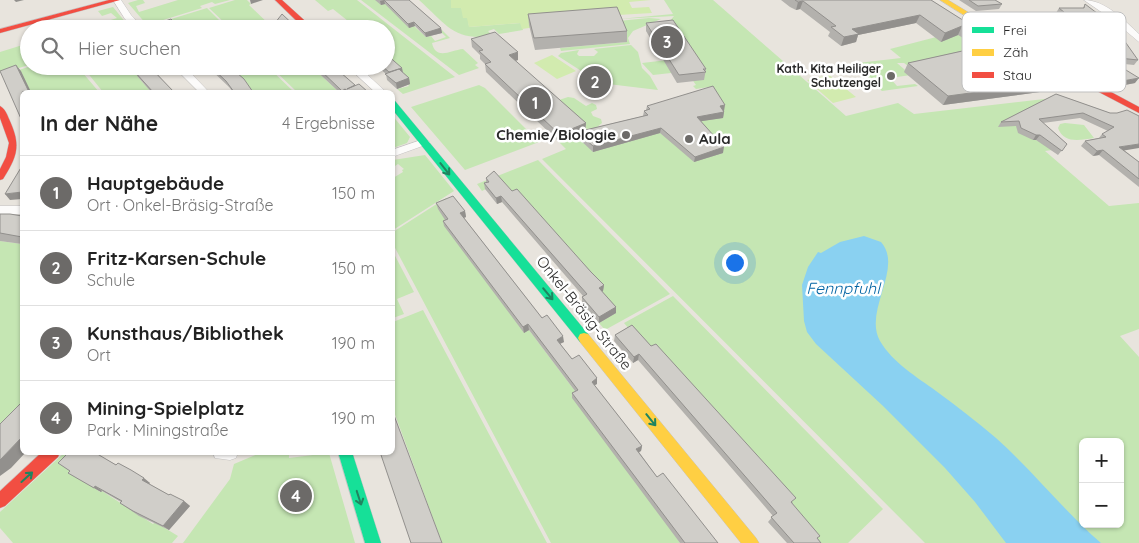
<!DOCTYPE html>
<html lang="de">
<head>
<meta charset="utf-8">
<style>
  :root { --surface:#fff; --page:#f2f2f2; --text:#222; --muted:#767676; --line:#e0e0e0; --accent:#6c6a68 }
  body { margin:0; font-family:Quicksand,sans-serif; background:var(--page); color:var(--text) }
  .controls { position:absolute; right:15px; bottom:15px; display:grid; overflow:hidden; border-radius:8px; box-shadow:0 1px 4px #0004 }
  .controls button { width:45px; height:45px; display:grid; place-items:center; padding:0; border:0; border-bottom:1px solid var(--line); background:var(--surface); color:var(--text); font:25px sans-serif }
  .you { position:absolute; left:734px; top:262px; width:18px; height:18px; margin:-12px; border:4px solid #fff; border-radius:50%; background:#1a73e8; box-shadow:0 0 0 8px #1a73e833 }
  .badge { display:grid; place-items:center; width:32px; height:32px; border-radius:50%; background:var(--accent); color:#fff; font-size:16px; font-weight:700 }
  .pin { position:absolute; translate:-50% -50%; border:2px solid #fff; box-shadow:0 1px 5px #0006 }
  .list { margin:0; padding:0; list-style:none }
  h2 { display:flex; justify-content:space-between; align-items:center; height:65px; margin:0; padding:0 20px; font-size:21px }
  h2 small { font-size:16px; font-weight:400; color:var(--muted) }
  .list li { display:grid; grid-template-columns:32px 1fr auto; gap:15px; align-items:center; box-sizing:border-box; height:75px; padding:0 20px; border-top:1px solid var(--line) }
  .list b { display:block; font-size:19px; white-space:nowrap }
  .list p { margin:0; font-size:16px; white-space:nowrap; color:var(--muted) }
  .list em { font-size:16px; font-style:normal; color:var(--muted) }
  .icon { flex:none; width:28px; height:28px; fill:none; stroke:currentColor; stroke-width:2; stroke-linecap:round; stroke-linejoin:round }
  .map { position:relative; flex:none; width:1139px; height:543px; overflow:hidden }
  .search { position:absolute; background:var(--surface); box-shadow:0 1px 4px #0004; left:20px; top:20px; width:375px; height:55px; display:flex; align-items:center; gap:12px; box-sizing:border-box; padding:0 18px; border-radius:28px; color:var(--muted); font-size:19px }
  .panel { position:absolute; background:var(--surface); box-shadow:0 1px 4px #0004; left:20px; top:90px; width:375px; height:365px; border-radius:8px }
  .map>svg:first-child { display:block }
  .green { fill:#c5e6b3; fill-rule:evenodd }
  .pitch { fill:#d2ebaf }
  .water { fill:#8ad1f1 }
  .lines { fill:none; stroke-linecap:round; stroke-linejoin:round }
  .street-casing { stroke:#c5c3c3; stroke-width:1 }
  .fast-casing { stroke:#c5c3c3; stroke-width:1 }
  .slow-casing { stroke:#c5c3c3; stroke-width:1 }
  .jam-casing { stroke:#c5c3c3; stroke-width:1 }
  .street { fill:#fcfbfa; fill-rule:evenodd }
  .fast { fill:#16e098; fill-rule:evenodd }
  .slow { fill:#ffcf43; fill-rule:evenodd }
  .jam { fill:#f24e42; fill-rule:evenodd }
  .wall { fill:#b3b1ad }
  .shaded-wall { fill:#92908d }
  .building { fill:#d0cec9; stroke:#92908d }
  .oneway { stroke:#208460 }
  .poi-dot { fill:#6c6a68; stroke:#fff; stroke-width:2 }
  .labels { text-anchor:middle; stroke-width:5; stroke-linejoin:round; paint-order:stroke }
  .far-poi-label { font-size:12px; font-weight:bold; fill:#292929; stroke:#fff; text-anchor:end }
  .poi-label { font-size:15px; font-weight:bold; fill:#292929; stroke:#fff; text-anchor:end }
  .street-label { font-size:15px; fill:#292929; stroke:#fff }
  .water-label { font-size:16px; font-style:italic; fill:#0263a3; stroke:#fff }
  .key { fill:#fff; stroke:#bfbfbf; stroke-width:1 }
  .key-label { font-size:14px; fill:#292929 }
</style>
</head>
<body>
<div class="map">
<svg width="1139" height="543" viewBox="0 0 1139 543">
  <rect width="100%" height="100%" fill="#e8e4dd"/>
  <!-- green -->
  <path class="green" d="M138 0H143L145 3 136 6 139 12 178 0H230L215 4 212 2 200 6 202 8 147 25 128 3Z
    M235 0H247L251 4 249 5 274 29H231L209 8Z
    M315 0H357L455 77 403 94 397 89 409 86 386 59V29H358L333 9 328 11Z
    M361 0H380L389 3 426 37 431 36 435 41 446 37 440 31 442 30 450 38 432 43C436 61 451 50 463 49L478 63 475 65 479 68 459 75Z
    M419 0H451V8H461L468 18 469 27 521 23 523 30 499 34 494 29 488 31 493 36C453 41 447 25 419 0Z
    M664 0H713L846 116 898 103 914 114 1053 98 1044 111 1036 140 1059 149 1045 151 1109 206 1139 203V329L1120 336 1139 357V543H925L542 159 566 149 559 142 575 135 593 151 724 111 709 87 696 89 693 86 696 85 691 78 669 22 674 16 619 19 673 14ZM1083 442H1120V524H1083Z
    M113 7 131 29H83L117 18 111 13 102 16 98 11Z
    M207 8 228 29H159L155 24Z
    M649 18 661 19 633 31 628 38 630 44 561 51 560 48 626 42 618 21Z
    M971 28 1005 46 908 66 904 63H897L911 75 890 78 897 86 915 84 918 86 882 91 849 64 901 58 890 49Z
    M29 43V65L2 73 0 71V52Z
    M631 45 638 52 642 68 650 76 658 90 608 84 589 76 558 56 561 53 579 50 577 54 579 56H594L598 52 594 49Z
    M676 59 671 73 653 75 642 63Z
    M31 66H77L99 92H31L4 75Z
    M82 66H132L141 76 138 77 151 92H103Z
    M226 66H267L294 92H253Z
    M270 66H311L339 92H297Z
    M479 85 485 88 539 142 465 170 411 107Z
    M568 97 574 98 586 106 592 103 596 105 597 109 591 112 593 116 601 119 602 123 596 128 587 129 556 101Z
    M392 115 410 137 407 143 393 148Z
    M1065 123 1084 125 1094 138C1080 140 1064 144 1058 128L1060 124Z
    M425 155 454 191 393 230V178L403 172 402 170 404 169 398 164 395 166 393 160Z
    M538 160 670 294 605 330 599 323 615 313 488 188 482 191 477 184Z
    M446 198 529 330 578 395 680 543H551L393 244V232Z
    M0 241 22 244V422L0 443Z
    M392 250 414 292 397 299 404 314 393 318Z
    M673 296 883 509 848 543H813L624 323Z
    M423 310 547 543H442L393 409V322Z
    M64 453 76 458 77 475 100 492 102 491 153 524 155 522 178 536 172 543H13L0 528V512Z
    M260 453H289V458L329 453 355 543H183L230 479 234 464Z"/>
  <!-- pitch -->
  <path class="pitch" d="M451 0H651L629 2 632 8 649 7 652 13 618 15 522 29 520 23 469 27 467 18H463L461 8H451Z
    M552 55 576 71 557 79 534 63Z
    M829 75 856 97 833 103 807 80Z"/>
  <!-- water -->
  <path class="water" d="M864 236 881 242C904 268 863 311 880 341 893 363 917 377 936 391 957 406 977 422 996 438 1033 471 1064 511 1101 543H1006L975 502 945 468 882 405 816 344 807 332 804 321 802 285 808 267 818 252 821 253 840 242Z"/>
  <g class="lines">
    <!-- street casing -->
    <g class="street-casing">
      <path id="street" d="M113 0H121L131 15 144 29H135L125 19Z
        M1084 0C1105 0 1124 20 1139 34V42L1113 20Z
        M173 66H184L209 92H199Z
        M347 66H358L386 92H375Z
        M424 139 430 142 428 144 392 157V150Z
        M0 206H22V214H0Z
        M213 452H238L236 458 230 460 215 458Z"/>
    </g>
    <!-- fast casing -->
    <g class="fast-casing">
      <path id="fast" d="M392 101H395L588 334 590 338 588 342 584 343 580 342 392 109Z
        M338 452H352L381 543H365Z"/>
    </g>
    <!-- slow casing -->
    <g class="slow-casing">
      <path id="slow" d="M940 0H948L1004 34 997 36Z
        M584 333 588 334 756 538 759 543H741L580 342 578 338 580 334Z"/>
    </g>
    <!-- jam casing -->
    <g class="jam-casing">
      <path id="jam" d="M109 0H120L0 33V29Z
        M275 0H282L314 29H305Z
        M1049 62H1055L1139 107V113L1049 66Z
        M0 106C5 109 7 114 9 119 21 145 18 155 3 179L0 180V169L6 157 9 143 0 118Z
        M42 452H60L58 457 5 506 0 508V491Z"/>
    </g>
    <!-- street -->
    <use href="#street" class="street"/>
    <!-- fast -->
    <use href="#fast" class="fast"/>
    <!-- slow -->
    <use href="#slow" class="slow"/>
    <!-- jam -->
    <use href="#jam" class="jam"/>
  </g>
  <!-- wall -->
  <path class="wall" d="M375 0H409L441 28 442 33 426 37 415 26 409 28 385 4 381 5Z
    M781 0H931L969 24 1072 77 1069 88 943 105 904 72 908 63 979 47 958 35 941 42 916 23 858 35 856 42 841 46 828 36 830 32 800 9 796 10 790 7Z
    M959 0H995L1002 4 999 9 976 11Z
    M1085 4 1138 60 1134 65 1115 63 1091 26 1073 27 1056 13 1059 8H1083Z
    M528 14 627 31V42L535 50 529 25Z
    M997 21 1026 26 1019 37 996 24Z
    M275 23 298 29H277Z
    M646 23 706 69 704 80 677 83 646 31Z
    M471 39 518 60 515 61 586 123 585 130 643 116 644 111 646 110 647 106 724 111H723L724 112 723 118 701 121 723 153 694 162 660 133 593 152 577 137V135L559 142 486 72 485 64 480 59V55L472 47Z
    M1050 41 1135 83 1114 87 1047 46Z
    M132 66H153L155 70 154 71 174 92H151L138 77 134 71 136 70Z
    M207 66H229L253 92H233L229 87Z
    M311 66H333L355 86 368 92H339Z
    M377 66 402 68 403 73 409 78 410 84 397 89 387 80 386 74Z
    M1056 94 1110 113 1124 150 1139 162V187L1099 155 1093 156 1081 146 1085 141 1099 138 1102 134 1108 131 1080 118 1043 123 1067 144 1058 155 1036 140H1033L1018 133 1016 126 998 127 1001 122Z
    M486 178 512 191 604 285 603 291 602 292 616 307V313L599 323 582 303V297L583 296 502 202 497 204 485 189 484 183 486 182Z
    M436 203 465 211 466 217 464 218 542 318 564 342 560 344 572 359 597 378V384L594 385 642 446 641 451 639 452 657 477 718 543H680L572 398V393L575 391 529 330 524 333 444 226 443 221 445 220 438 209Z
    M0 214 22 216V244L0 241Z
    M632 325 793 503H792L821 543H787L768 522 773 516 638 360 633 363 614 341 615 335Z
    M69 452H98L99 454 98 455 150 483 149 484 169 495 184 501 190 506 169 530 139 516 120 503 121 502 102 491 101 492 68 473 70 471 58 463Z"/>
  <!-- shaded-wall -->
  <path class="shaded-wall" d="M14 0H24L16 2Z
    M250 0H263L251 4Z
    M384 0 385 4 381 5 380 1Z
    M803 1 800 9 796 10 798 2Z
    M920 15 916 23 858 35 856 42 841 46 844 37 852 29Z
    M414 22 415 26 409 28 408 24Z
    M962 26 958 35 941 42 945 33Z
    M441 28 442 33 426 37 425 33Z
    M518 52V60L509 63V55Z
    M16 65 21 71 31 92H29Z
    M149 66H153L155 70 152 72Z
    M402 68 403 74 389 72Z
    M1074 75 1071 80 1075 79 1069 88 943 105 948 96Z
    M409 78 410 84 397 89 396 83Z
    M1139 78 1135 83 1114 87 1117 82Z
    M345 89 346 92H342V91Z
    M725 105 724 111 719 112 720 106Z
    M724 112 723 118 696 122 697 117Z
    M586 123 585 131 577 132V135L559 142V134Z
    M661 128 660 133 593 152V146Z
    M1036 135H1040L1036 140H1033Z
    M1139 144V148L1115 152 1119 147Z
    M724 147 723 153 694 162 695 157Z
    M1103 150 1099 155 1093 156 1097 151Z
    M22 192V199L10 200 5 194Z
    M501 196 502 202 497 204 496 198Z
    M465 211 466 217 461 219 460 213Z
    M604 285 603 291 598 294 599 288Z
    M616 307V313L599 323V317Z
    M528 324 529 330 524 333 523 327Z
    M563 336 564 342 557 345V340Z
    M639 354 638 360 633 363 634 357Z
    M597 378V384L591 387 592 382Z
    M22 437V452H26L11 468 0 476V460Z
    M642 446 641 451 635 454 636 449Z
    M144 478 150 483 148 485 142 480Z
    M95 486 102 491 101 492 94 488Z
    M184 501 190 506 169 530 163 526Z"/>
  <!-- building -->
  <path class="building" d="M384 0H409L441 28 425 33 414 22 408 24Z
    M795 0H931L969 24 967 25 984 20 1056 62 1074 75 1070 76 1075 79 948 96 908 63 994 44 962 26 945 33 920 15 852 29 859 34 844 37 831 27 836 26 803 1 798 2Z
    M969 0H995L1002 4 978 6Z
    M1085 4 1114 26 1138 60 1119 58 1094 22H1076L1059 8H1084Z
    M617 7 627 31 534 38 528 14Z
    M282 14 298 29H281L275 23Z
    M171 19 181 29H162L157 24Z
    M673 20 706 69H703L706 72 679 75 646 23Z
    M495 32 518 52 509 55 586 123 559 134 485 64 491 62 479 51 483 50 471 39Z
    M1072 37 1139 78 1117 82 1050 41Z
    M386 54 402 68 389 72 382 66H386Z
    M16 65 29 92H22V121L0 71Z
    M134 66H149L174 92H153L134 71 137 70Z
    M210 66H229L244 79 253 92H234L226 81Z
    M316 66H333L355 85 347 89 359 84 368 92H349L345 89 342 91Z
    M399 69 409 78 396 83 385 74Z
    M713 86 725 105 720 106 724 112 697 117 724 147 695 157 661 128 593 146 577 132 648 115 644 111 650 109 647 106Z
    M1056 94 1110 113H1117L1127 110 1139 116V144L1119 147 1139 162V179L1103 150 1097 151 1085 141 1106 137 1102 134 1114 127 1083 113 1039 119 1067 144 1062 151 1040 135H1036L1021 128 1019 121 1001 122Z
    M22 166V192L5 194Z
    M494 171 512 191 517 189 591 272 604 285 599 288 616 307 599 317 582 297 587 294 501 196 496 198 484 183 489 182 486 178Z
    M453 196 465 211 460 213 542 318 547 315 563 336 557 340 572 359 579 355 597 378 592 382 642 446 636 449 657 477 663 473 718 543H685L572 393 578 390 528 324 523 327 443 221 448 219 436 203Z
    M0 214H10L22 216V237L0 233Z
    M632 325 651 346 656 344 796 498 791 502 820 536 817 538 821 543H794L771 517 777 513 639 354 634 357 615 335Z
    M22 402V437L0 460V424Z
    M392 410 442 543H411L380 452H392Z
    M69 452H94L116 465 118 463 131 470 144 478 142 480 169 495 170 494 184 501 163 526 133 511 120 503 122 501 95 486 94 488 68 473 70 471 58 463Z"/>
  <!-- one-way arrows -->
  <defs><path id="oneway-shaft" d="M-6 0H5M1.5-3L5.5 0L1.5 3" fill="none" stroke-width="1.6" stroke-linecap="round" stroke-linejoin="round" transform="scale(1.25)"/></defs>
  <g class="oneway">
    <use href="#oneway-shaft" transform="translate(445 169) rotate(52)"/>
    <use href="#oneway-shaft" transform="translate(548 294) rotate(50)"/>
    <use href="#oneway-shaft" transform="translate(651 420) rotate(51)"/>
    <use href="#oneway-shaft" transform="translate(27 477) rotate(-42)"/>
    <use href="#oneway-shaft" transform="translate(359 498) rotate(72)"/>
  </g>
  <!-- markers -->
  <g class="poi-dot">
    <circle cx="891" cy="76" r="5"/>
    <circle cx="626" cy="135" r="5"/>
    <circle cx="689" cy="139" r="5"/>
  </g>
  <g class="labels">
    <!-- far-poi labels -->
    <g class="far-poi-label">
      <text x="881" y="73">Kath. Kita Heiliger<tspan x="881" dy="14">Schutzengel</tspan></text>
    </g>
    <!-- poi labels -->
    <g class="poi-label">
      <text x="616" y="140">Chemie/Biologie</text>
      <text x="699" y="144" text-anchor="start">Aula</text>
    </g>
    <!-- street labels -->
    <g class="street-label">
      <text transform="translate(584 313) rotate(51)" y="5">Onkel-Bräsig-Straße</text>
    </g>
    <!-- water labels -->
    <g class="water-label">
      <text x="843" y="294">Fennpfuhl</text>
    </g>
  </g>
  <!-- legend -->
  <rect x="962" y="12" width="164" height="80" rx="8" class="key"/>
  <rect x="972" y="27" width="22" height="6" fill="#16e098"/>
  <rect x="972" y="49" width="22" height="7" fill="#ffcf43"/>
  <rect x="972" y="72" width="22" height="6" fill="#f24e42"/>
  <g class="key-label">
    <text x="1003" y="35">Frei</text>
    <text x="1003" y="57">Zäh</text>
    <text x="1003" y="80">Stau</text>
  </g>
</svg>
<div class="controls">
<button>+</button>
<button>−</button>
</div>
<div class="you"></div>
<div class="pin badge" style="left:535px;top:103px">1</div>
<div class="pin badge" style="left:595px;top:82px">2</div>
<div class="pin badge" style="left:667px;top:42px">3</div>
<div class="pin badge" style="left:296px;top:496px">4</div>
<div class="search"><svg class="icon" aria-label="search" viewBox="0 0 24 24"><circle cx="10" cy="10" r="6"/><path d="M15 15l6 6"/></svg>Hier suchen</div>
<section class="panel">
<h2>In der Nähe<small>4 Ergebnisse</small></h2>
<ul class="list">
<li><span class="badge">1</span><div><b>Hauptgebäude</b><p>Ort · Onkel-Bräsig-Straße</p></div><em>150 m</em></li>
<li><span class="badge">2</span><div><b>Fritz-Karsen-Schule</b><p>Schule</p></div><em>150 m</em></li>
<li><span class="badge">3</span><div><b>Kunsthaus/Bibliothek</b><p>Ort</p></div><em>190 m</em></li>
<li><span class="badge">4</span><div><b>Mining-Spielplatz</b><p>Park · Miningstraße</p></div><em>190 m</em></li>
</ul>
</section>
</div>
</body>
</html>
